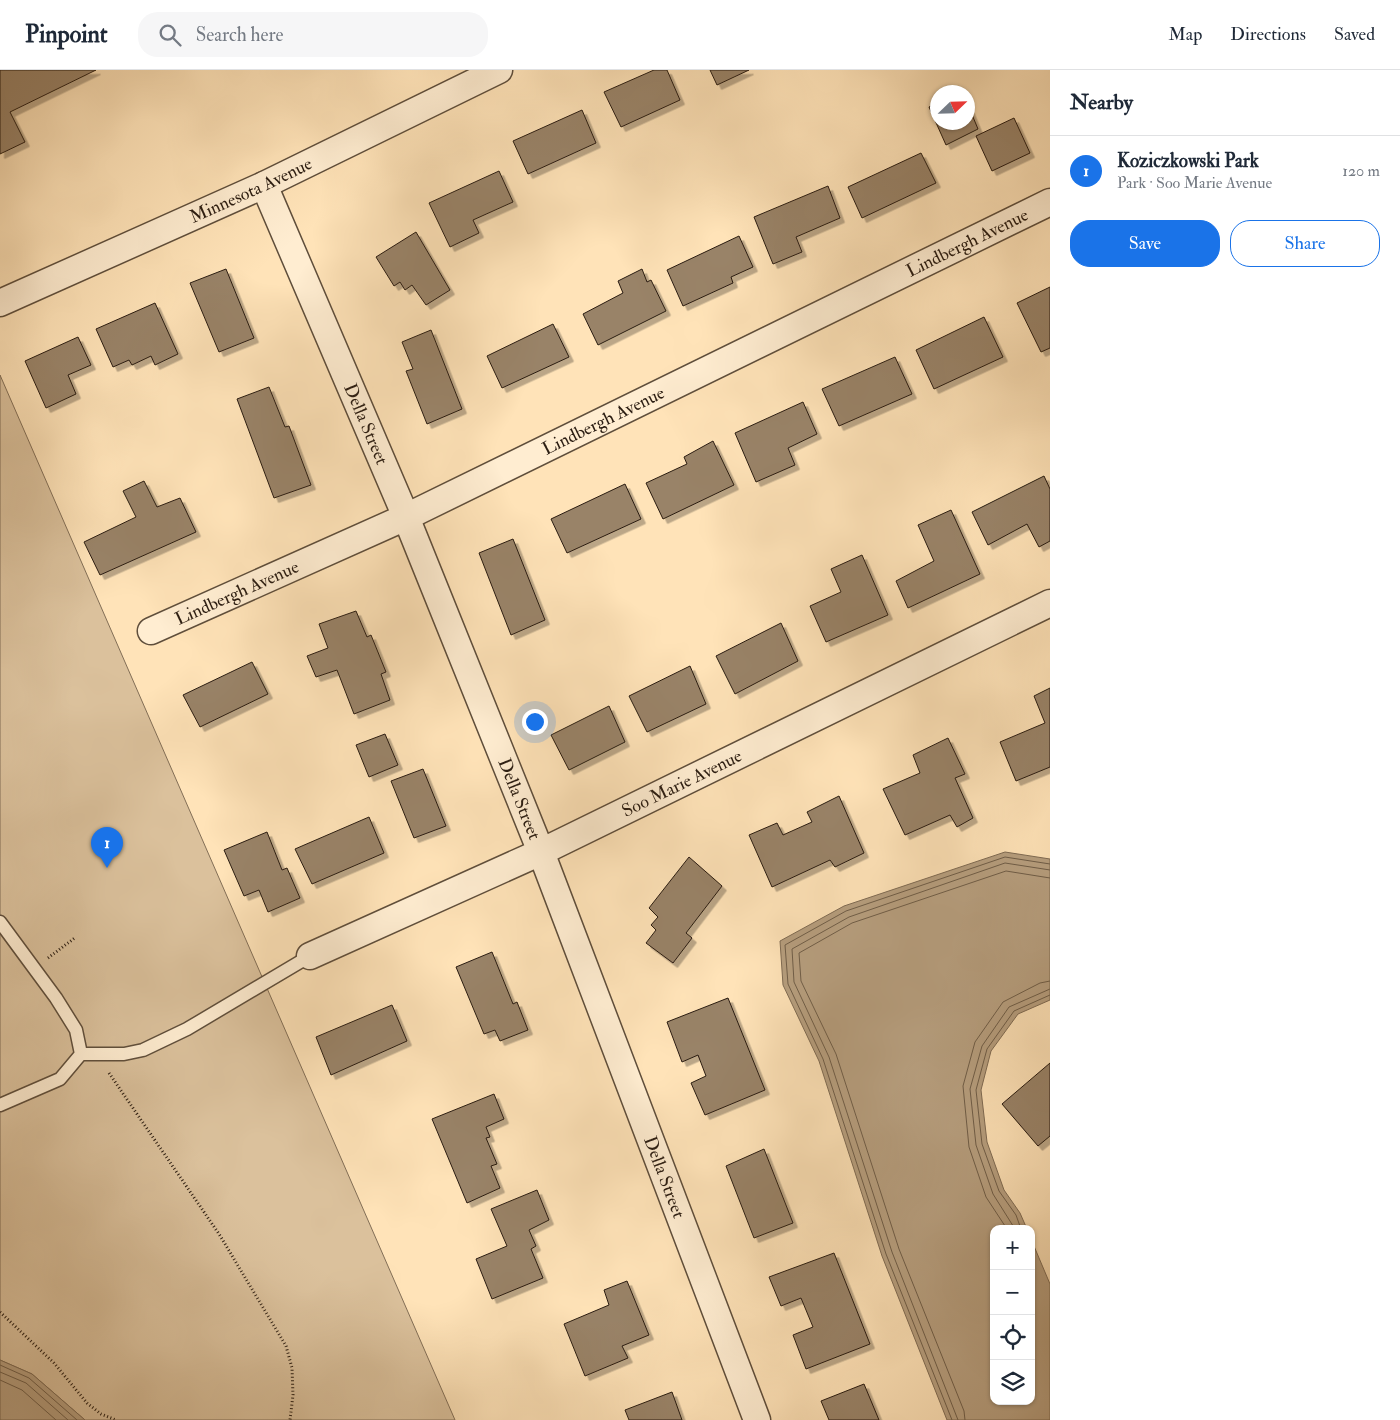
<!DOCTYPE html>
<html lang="en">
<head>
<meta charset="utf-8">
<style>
  :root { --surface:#fff; --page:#f6f6f7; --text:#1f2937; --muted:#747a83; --line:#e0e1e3; --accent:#1a73e8 }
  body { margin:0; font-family:"IM FELL Double Pica",serif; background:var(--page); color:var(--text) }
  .controls { position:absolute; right:15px; bottom:15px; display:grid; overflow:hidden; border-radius:10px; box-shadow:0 1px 4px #0004 }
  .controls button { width:45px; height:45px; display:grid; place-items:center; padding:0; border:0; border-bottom:1px solid var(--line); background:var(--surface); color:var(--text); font:25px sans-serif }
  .compass { position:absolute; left:930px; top:15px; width:45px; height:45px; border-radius:50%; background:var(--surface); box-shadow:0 1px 4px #0004; rotate:67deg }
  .you { position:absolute; left:534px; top:651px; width:18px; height:18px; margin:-12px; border:4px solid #fff; border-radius:50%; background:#1a73e8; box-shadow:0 0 0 8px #1a73e833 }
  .badge { display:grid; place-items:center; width:32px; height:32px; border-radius:50%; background:var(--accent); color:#fff; font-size:16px; font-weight:700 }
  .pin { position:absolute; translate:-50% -41px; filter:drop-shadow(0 1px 2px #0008) }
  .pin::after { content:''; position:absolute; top:26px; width:18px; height:15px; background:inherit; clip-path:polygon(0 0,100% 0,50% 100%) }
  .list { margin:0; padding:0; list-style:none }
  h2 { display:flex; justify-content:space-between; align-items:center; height:65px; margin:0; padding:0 20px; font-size:21px }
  h2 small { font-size:16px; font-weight:400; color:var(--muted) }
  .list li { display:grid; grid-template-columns:32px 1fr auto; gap:15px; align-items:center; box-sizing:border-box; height:70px; padding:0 20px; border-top:1px solid var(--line) }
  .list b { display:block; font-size:19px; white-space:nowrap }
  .list p { margin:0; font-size:16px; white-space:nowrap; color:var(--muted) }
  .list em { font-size:16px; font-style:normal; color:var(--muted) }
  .actions { display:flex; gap:10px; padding:15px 20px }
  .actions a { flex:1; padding:11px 0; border:1px solid var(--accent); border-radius:20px; text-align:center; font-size:18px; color:var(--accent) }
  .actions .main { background:var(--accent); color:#fff }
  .icon { flex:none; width:28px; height:28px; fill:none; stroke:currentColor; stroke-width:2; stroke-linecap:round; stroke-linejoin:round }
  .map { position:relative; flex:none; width:1050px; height:1350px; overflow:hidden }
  header { display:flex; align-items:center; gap:30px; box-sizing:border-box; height:70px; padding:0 25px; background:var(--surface); border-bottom:1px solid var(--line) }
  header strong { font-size:24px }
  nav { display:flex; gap:28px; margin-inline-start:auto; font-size:18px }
  .search { width:350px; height:45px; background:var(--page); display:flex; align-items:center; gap:12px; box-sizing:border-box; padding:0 18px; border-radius:20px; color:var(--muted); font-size:19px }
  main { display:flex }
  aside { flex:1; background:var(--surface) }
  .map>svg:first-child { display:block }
  .green { fill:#dbc19c; stroke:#826e56 }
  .water { fill:#b79f7f; stroke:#7f6b53 }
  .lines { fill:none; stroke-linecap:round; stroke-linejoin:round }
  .shore { stroke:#705e48; stroke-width:1 }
  .building { fill:#998368; stroke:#2a1c11; filter:url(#shadow) }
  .lane-casing { stroke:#5f4e3b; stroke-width:15 }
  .street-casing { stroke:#5f4e3b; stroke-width:29 }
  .path { stroke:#2a1c11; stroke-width:3; stroke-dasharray:1 2.5; stroke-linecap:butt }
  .lane { stroke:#ffedd1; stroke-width:12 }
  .street { stroke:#ffedd1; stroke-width:26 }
  .labels { text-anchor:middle; stroke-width:4; stroke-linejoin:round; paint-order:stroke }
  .street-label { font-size:18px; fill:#2a1c11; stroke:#ffedd1 }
</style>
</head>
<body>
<header>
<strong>Pinpoint</strong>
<div class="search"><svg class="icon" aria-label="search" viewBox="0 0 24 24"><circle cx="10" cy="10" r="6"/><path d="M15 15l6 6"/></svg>Search here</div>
<nav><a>Map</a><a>Directions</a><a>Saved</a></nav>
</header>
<main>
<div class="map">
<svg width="1050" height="1350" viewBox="0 0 1050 1350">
  <defs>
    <filter id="shadow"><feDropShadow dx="4.5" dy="4.5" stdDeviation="0" flood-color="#0004"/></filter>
  </defs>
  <rect width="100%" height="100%" fill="#ffe3b8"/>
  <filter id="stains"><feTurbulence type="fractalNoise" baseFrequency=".004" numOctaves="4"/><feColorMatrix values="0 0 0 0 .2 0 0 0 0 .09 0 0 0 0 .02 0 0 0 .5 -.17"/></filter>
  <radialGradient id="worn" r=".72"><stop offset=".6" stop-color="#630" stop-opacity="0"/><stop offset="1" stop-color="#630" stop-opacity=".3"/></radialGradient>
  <!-- green -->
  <path class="green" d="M0 305 455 1350H85L32 1304 0 1290Z"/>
  <!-- water -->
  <path class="water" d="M1005 782 1050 789V930L1018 944 991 981 981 1020 987 1072 1004 1120 1020 1143 1027 1159H994V1331H1031V1169L1050 1214V1350H947L882 1186 819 991 783 915 780 871 844 836Z
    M0 1290 32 1304 85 1350H0Z"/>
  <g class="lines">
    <!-- shore -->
    <path class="shore" d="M1007 1159 986 1127 969 1077 963 1016 975 972 1003 932 1040 913 1050 911
      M1015 1159 993 1124 976 1075 970 1019 982 976 1009 937 1050 919
      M1021 1159 1016 1145 999 1121 982 1074 976 1020 987 979 1014 941 1050 925
      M0 1295 29 1308 77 1350
      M0 1302 26 1313 68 1350
      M0 1310 22 1320 56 1350
      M952 1350 886 1184 823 989 788 914 785 875 846 841 1005 787 1050 794
      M958 1350 892 1182 829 987 794 912 792 879 849 847 1005 793 1050 800
      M965 1350 964 1341 899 1179 836 984 801 911 799 883 852 853 1006 801 1050 808"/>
  </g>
  <!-- building -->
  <path class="building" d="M0 0H96L10 42 25 72 0 84Z
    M654 0H667L680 30 621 57 604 22Z
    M710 0H749L717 15Z
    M938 33V52H968V35L978 59 946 75 929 37Z
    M582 40 596 73 528 104 513 71Z
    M1014 48 1030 83 992 101 976 66Z
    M921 83 936 113 862 148 848 117Z
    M499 101 513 132 473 150 479 163 450 177 429 133Z
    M828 116 840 148 796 167 802 182 773 194 754 147Z
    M416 162 450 220 426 235 412 215 405 220 400 212 394 216 376 187Z
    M739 166 753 197 731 207 733 213 683 236 667 200Z
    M226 199 254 268 219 282 190 213Z
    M642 199 647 212 651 210 666 241 598 275 583 244 623 223 618 211Z
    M1050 217V278L1041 282 1017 233Z
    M155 233 178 284 155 295 151 286 132 295 129 290 113 297 96 259Z
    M984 247 1003 287 934 319 916 280Z
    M553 254 569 287 502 318 487 286Z
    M431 260 462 339 427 354 406 301 413 299 402 272Z
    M78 267 91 295 68 305 76 324 46 338 25 291Z
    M895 287 912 324 839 356 822 319Z
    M269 317 285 357 289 356 311 415 274 428 237 329Z
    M803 332 817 364 788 378 795 395 756 412 735 363Z
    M713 371 734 415 663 449 646 413 687 394 684 387Z
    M1044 406 1050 419V471L1039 477 1027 454 988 475 972 442Z
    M144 411 157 437 180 428 196 462 100 505 84 472 136 447 123 421Z
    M625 414 641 449 567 483 551 449Z
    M951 440 980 504 908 538 896 511 934 491 918 455Z
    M513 469 545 550 511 565 479 483Z
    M862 485 888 545 826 572 810 536 841 522 831 499Z
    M356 541 367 567 371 565 386 602 381 604 390 630 354 644 337 600 316 607 307 586 328 578 319 554Z
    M781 553 798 591 735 624 716 586Z
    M252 592 268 624 200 657 183 625Z
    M690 596 706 634 647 662 629 626Z
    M1050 618V697L1016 711 1000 672 1045 653 1034 626Z
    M609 636 625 672 569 700 551 665Z
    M385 664 398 695 369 707 356 675Z
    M948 668 965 704 955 708 973 748 957 757 950 745 905 765 883 719 920 703 913 685Z
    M423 699 446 756 414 768 391 711Z
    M839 726 864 783 835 797 830 790 772 817 749 765 777 753 783 765 812 752 807 742Z
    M369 747 384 783 312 814 295 779Z
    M267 762 282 800 287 798 300 828 268 842 259 820 244 826 224 780Z
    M689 787 722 816 686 863 692 868 673 893 646 873 656 860 651 855 658 847 649 838Z
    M492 882 513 934 517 932 528 960 500 971 495 960 484 964 456 897Z
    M728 928 765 1020 705 1045 691 1013 706 1006 698 985 682 992 667 952Z
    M392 935 407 971 331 1005 316 967Z
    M1050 993V1066L1038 1076 1002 1034Z
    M494 1024 504 1049 486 1057 490 1067 486 1068 497 1094 491 1096 500 1118 467 1133 432 1049Z
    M764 1079 793 1153 754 1168 726 1096Z
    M537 1120 549 1150 529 1160 536 1176 531 1179 543 1208 492 1229 476 1189 507 1176 491 1139Z
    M834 1183 870 1274 806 1299 793 1265 813 1257 801 1228 781 1236 769 1207Z
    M627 1211 649 1265 622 1276 628 1288 585 1306 564 1254 609 1235 604 1220Z
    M864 1314 879 1350H829L821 1331Z
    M672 1322 682 1350H629L625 1340Z"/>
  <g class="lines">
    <!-- lane casing -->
    <g class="lane-casing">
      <path id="lane" d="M0 852 56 928 76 960 81 984 60 1009 0 1035
        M81 984H124L143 980 187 959 310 886"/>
    </g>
    <!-- street casing -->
    <g class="street-casing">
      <g id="street">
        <path id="s1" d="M264 115 406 447 541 782 757 1350"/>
        <path id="s2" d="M0 233 264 115 499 0"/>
        <path id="s3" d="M151 561 406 447 1050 132"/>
        <path id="s4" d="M310 886 541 782 1050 533"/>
      </g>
    </g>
    <!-- path -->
    <path class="path" d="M48 888 76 867
      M109 1003 219 1164 286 1276 292 1298 293 1325 290 1350
      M0 1242 54 1293 87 1333 101 1344 116 1350"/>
    <!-- lane -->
    <use href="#lane" class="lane"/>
    <!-- street -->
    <use href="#street" class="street"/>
  </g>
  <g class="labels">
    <!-- street labels -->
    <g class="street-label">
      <text dy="6" stroke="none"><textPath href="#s2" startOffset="275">Minnesota Avenue</textPath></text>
      <text dy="6" stroke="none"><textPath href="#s3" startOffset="904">Lindbergh Avenue</textPath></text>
      <text dy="6" stroke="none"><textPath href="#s3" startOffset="499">Lindbergh Avenue</textPath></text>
      <text dy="6" stroke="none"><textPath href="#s1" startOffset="260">Della Street</textPath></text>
      <text dy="6" stroke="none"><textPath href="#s3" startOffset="94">Lindbergh Avenue</textPath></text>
      <text dy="6" stroke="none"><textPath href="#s4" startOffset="410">Soo Marie Avenue</textPath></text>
      <text dy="6" stroke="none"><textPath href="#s1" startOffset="665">Della Street</textPath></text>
      <text dy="6" stroke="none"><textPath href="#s1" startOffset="1070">Della Street</textPath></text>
    </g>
  </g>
  <rect width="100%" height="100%" filter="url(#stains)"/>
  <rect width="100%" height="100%" fill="url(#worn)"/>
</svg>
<div class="controls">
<button>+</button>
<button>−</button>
<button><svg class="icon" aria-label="locate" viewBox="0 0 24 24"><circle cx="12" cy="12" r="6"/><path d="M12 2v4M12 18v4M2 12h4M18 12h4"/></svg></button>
<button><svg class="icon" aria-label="layers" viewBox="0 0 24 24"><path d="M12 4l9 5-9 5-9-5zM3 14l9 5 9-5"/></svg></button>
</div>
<svg class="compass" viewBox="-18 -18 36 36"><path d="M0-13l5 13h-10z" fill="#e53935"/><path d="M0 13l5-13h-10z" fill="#747a83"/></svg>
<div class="you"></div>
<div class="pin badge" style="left:107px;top:798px">1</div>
</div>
<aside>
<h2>Nearby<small></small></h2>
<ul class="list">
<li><span class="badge">1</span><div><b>Koziczkowski Park</b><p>Park · Soo Marie Avenue</p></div><em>120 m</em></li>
</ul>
<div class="actions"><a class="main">Save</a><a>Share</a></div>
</aside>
</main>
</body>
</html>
